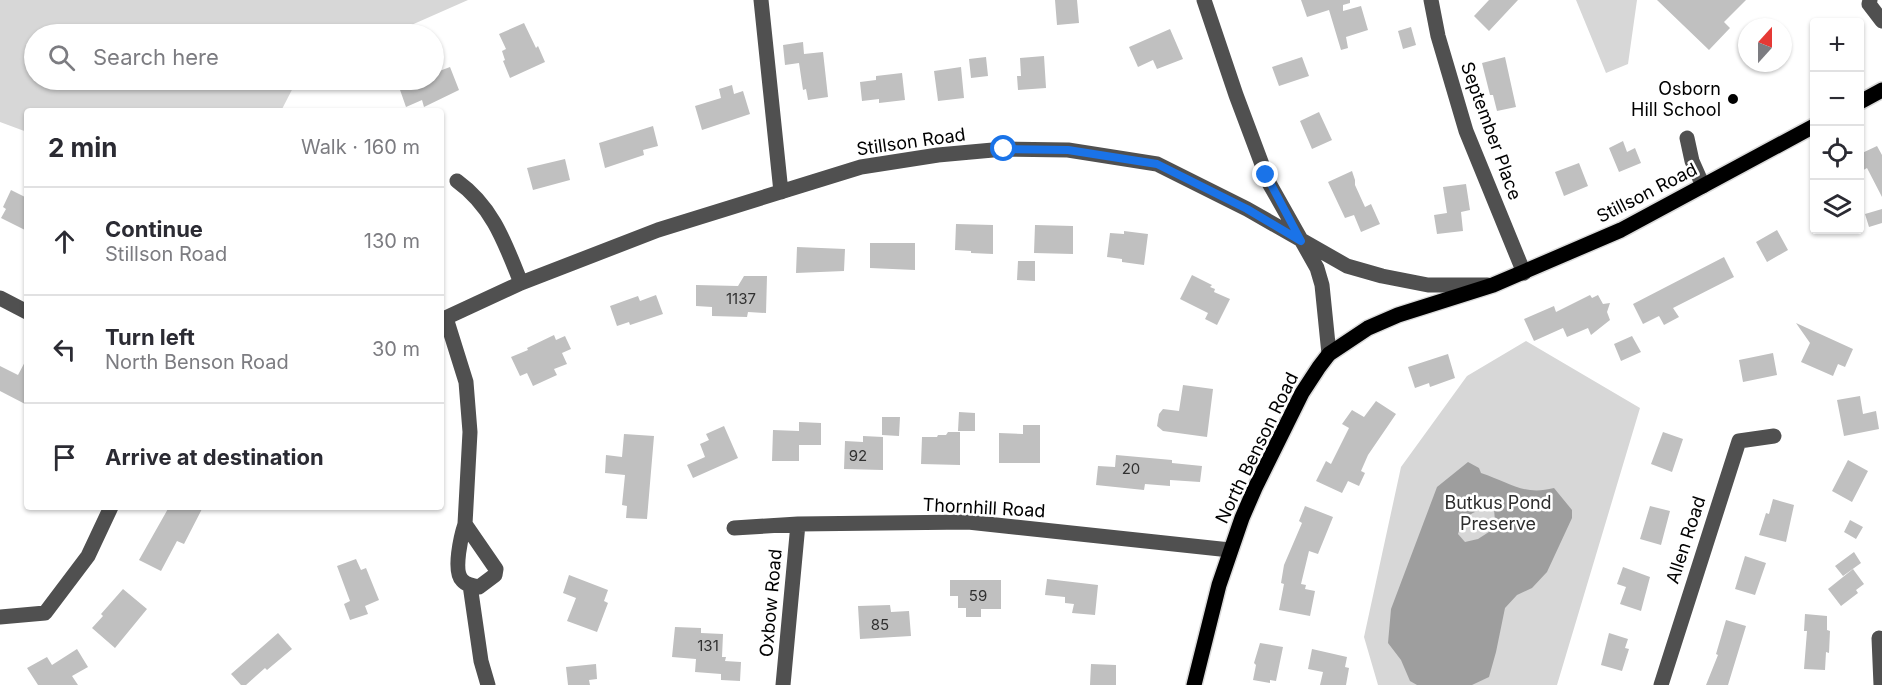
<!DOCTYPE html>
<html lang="en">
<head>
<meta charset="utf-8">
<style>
  :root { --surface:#fff; --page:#f2f2f3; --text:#2b2b33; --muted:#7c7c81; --line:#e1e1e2 }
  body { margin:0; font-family:Inter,sans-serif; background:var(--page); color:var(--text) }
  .controls { position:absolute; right:18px; top:18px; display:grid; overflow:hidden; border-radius:6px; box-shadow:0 2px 4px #0004 }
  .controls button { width:54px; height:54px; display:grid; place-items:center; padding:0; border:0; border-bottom:2px solid var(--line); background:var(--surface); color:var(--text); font:30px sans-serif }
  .compass { position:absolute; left:1738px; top:18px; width:54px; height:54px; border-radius:50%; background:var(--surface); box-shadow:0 2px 4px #0004; rotate:21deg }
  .stop { position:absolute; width:18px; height:18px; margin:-14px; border:4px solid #1a73e8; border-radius:50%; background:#fff }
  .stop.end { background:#1a73e8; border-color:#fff; box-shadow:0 2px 6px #0008 }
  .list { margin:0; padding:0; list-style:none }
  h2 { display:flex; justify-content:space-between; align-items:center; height:78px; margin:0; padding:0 24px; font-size:26px }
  h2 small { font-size:20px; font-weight:400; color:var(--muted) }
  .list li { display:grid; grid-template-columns:39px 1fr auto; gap:18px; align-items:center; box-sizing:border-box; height:108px; padding:0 24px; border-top:2px solid var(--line) }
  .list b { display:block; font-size:22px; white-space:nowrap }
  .list p { margin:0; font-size:20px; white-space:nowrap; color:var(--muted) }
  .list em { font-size:20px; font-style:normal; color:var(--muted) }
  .icon { flex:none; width:33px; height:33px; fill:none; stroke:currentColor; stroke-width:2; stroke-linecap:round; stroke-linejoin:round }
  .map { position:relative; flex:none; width:1882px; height:685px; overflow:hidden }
  .search { position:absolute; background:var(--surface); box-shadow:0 2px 4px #0004; left:24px; top:24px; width:420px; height:66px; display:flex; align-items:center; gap:15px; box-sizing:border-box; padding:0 21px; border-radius:33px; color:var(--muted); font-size:22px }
  .panel { position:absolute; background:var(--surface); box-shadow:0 2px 4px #0004; left:24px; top:108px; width:420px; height:402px; border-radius:6px }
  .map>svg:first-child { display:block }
  .green { fill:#d7d7d7 }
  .water { fill:#9e9e9e; fill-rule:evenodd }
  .building { fill:#c0c0c0 }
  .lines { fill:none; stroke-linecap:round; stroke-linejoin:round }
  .major-casing { stroke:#dbdbdb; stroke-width:18 }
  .minor { stroke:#505050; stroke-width:15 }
  .major { stroke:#000; stroke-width:15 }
  .route { stroke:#1a73e8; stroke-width:8 }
  .poi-dot { fill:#000; stroke:#fff; stroke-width:2 }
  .labels { text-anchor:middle; stroke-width:5; stroke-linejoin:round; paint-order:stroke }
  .number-label { font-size:15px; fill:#303030 }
  .poi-label { font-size:18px; fill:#000; stroke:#fff; text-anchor:end }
  .street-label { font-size:18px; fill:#000; stroke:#fff }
  .park-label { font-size:18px; fill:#2e2e2e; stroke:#fff }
</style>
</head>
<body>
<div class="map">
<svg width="1882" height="685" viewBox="0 0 1882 685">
  <rect width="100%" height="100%" fill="#fff"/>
  <!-- green -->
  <path class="green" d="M0 0H468L391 34H34V80H297L281 111H27V132L0 122Z
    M1576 0H1637L1628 64 1606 73Z
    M1526 341 1640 408 1557 685H1378L1364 637 1401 467 1467 376Z"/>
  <!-- water -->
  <path class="water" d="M1468 462 1479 468 1481 473C1509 482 1523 496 1554 488L1572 510V518L1547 572 1532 588 1517 595 1505 608 1496 652 1489 677 1472 685H1417L1410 681 1401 660 1388 643 1391 609 1437 487ZM1485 508 1494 509 1495 521 1492 530 1478 539 1465 542 1458 534C1464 517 1468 514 1485 508Z"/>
  <!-- building -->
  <path class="building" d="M1055 0H1077L1079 23 1057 25Z
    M1301 0H1350V3L1343 5V11L1361 6 1368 30 1346 37 1348 48 1341 50 1329 10 1307 17Z
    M1489 0H1518L1489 31 1474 16Z
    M1657 0H1746L1724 22 1730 28 1709 50Z
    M524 23 536 48 538 46 545 62 510 78 503 61 505 60 502 51 506 49 499 34Z
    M1411 27 1416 45 1403 49 1398 31Z
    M1170 29 1183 59 1157 69 1153 60 1138 67 1129 47Z
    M803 42 804 54 823 52 828 97 808 100 806 89 803 90 799 63 785 65 783 45Z
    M1044 56 1046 88 1018 90 1017 76H1021L1020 58Z
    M986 57 988 76 971 78 969 59Z
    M1302 57 1309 76 1279 86 1272 67Z
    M1505 57 1516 107 1497 111 1493 95H1490L1482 63Z
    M450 67 459 90 424 107 422 100 406 107 399 87 415 80H434V73Z
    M961 67 964 98 938 101 934 71Z
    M902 73 905 100 879 103V99L862 101 860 82 876 80V76Z
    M732 85 734 94 743 91 750 114 702 130 695 106 721 98 719 89Z
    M1319 112 1332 140 1312 149 1300 121Z
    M653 126 658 146 643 150 644 155 605 168 599 143Z
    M1623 141 1627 152 1635 148 1641 163 1619 172 1609 148Z
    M1877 146 1882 155V197L1867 168 1860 172V154Z
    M565 159 570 180 533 190 527 168Z
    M1579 163 1588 186 1564 196 1555 172Z
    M1352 171 1355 180V185L1365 207 1371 204 1380 224 1361 232 1354 215 1345 218 1328 182Z
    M1466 184 1470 210 1461 212 1463 231 1437 234 1434 215 1447 213 1443 187Z
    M11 190 27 198V231L1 218 6 209 3 207Z
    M1882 209V223L1869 227 1865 214Z
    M956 224 993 225V254L971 253V251L955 250Z
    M1035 225 1073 226V254L1034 253Z
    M1777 230 1788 250 1767 262 1756 242Z
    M1124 231 1148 234 1144 265 1122 262V259L1107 257 1110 233 1124 234Z
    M870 243H915V270L870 268Z
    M797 247 845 249 844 271 796 273Z
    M1724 257 1734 277 1673 308 1679 317 1664 325 1659 316 1643 324 1633 304Z
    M1018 261H1035V281L1017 280Z
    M1192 275 1212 285 1210 287 1215 289 1214 292 1230 299 1217 325 1205 319 1208 313 1180 299Z
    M744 276H767L766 313 748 312 747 317 712 316V307L696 306V285L738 286Z
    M656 295 663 314 630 325 629 322 617 326 610 306 638 296 640 301Z
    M1590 295 1592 298 1598 295 1603 304 1610 303 1607 312 1610 320 1591 335 1588 328 1567 337 1563 328 1534 341 1524 319 1554 306 1556 312Z
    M1796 323 1853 349 1845 367 1838 364 1833 376 1801 362 1810 343Z
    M554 335 556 340 565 336 571 349 562 353 567 364 554 369 557 375 533 386 527 373 520 376 511 357 528 350 527 348Z
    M1632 336 1641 352 1621 361 1614 344Z
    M1773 353 1777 375 1743 382 1739 360Z
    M1448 354 1455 378 1430 387 1429 383 1415 388 1408 367Z
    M27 358V405L0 391V366L18 375Z
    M1183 385 1213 389 1207 437 1163 431 1157 426 1159 414 1163 409 1179 411Z
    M1860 396 1863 414 1876 411 1879 429 1844 436 1837 400Z
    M1376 401 1396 414 1368 455 1361 471 1365 473 1359 486 1348 481 1342 493 1316 481 1326 461 1331 464 1349 428 1342 424 1352 410 1364 417Z
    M959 412 975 413V431H958Z
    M882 417H900L899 436 882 435Z
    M799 422 821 423V445H799V461H772L773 430 799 431Z
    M1023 425H1040V463H999V433L1023 434Z
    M724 426 738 458 693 478 687 465 705 457 700 444 709 440 706 434Z
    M948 432H960V465L921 464 922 437H937L938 435H946Z
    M1663 432 1683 439 1672 472 1651 464Z
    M624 434 654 436 647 519 626 518 627 506 622 505 625 475 605 473 606 455 622 457Z
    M863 436 883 437V470L844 469 845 441 863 442Z
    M1116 455 1172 460V463L1202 466 1200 482 1170 480V486L1145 484 1144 490 1096 485 1098 466 1115 467Z
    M1848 460 1868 471 1852 502 1832 491Z
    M1773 499 1794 505 1786 542 1759 535 1766 513 1769 514Z
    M1305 506 1333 517 1318 554 1309 551 1301 584 1306 585 1305 589 1315 591 1310 616 1279 610 1284 584 1281 583 1284 565 1302 523 1299 521Z
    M1650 506 1670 511 1661 545 1640 539Z
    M169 507H203L184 544 177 541 161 571 139 560Z
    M1850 520 1863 527 1856 539 1844 532Z
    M1854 552 1861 563 1843 576 1835 566Z
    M1745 556 1766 563 1755 595 1735 589Z
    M356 559 361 570 366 568 379 600 365 606 368 614 350 620 344 604 350 601 337 566Z
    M1623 567 1650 577 1641 611 1620 604 1626 587 1617 584Z
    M1853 569 1864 584 1856 590 1858 593 1841 606 1828 589Z
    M569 575 608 590 604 601 608 603 597 632 567 621 576 598 563 593Z
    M1047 579 1098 585 1095 615 1072 613 1074 604 1065 603V597L1045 595Z
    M950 580H1001V609H981V617H966V608H958V596H950Z
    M123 589 147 609 115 648 92 628 103 616 101 614Z
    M890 605 891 612 909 611 911 636 860 639 858 606Z
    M1805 614 1827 616V630L1830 631 1829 653 1826 652 1825 670 1804 669 1807 631H1804Z
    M1726 620 1746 626 1743 636 1728 685H1706L1718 655 1716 654Z
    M675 627 701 628V633L723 634 722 657H726L725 661 741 662 740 681 721 680V674L695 672 696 659 672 657Z
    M278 633 292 649 267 670 265 668 246 685H241L231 674Z
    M1609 633 1628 639 1625 648 1629 649 1622 671 1601 665Z
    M1260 643 1283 647 1276 681 1270 680V683L1253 680 1256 665 1254 663Z
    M77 649 88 667 72 676 78 685H38L27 668 47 657 52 665Z
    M1312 649 1347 657 1345 667 1349 668 1346 685H1320L1323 672 1308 669Z
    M596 664 597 679 589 680 590 685H568L566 667Z
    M1091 664 1116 665V685H1090Z"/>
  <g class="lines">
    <!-- major casing -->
    <g class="major-casing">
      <path id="major" d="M1860 102 1882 90
        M1194 685 1219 585 1242 518 1255 488 1302 393 1319 367 1329 354 1368 328 1398 315 1493 285 1621 230 1814 126"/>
    </g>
    <!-- minor -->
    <path class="minor" d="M761 0 781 192
      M1204 0 1236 95 1269 183 1317 268 1322 285 1329 354
      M1431 0 1438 36 1466 131 1524 273
      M1870 0 1869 4 1882 21
      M1687 138 1692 161 1703 186
      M457 181C493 207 505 243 521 283
      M0 298 27 312
      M446 318 466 382 470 432 465 524 496 569 495 575 479 587C473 586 466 585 462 580 453 571 461 536 465 524
      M441 320 521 283 658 230 861 167 938 155 1004 149 1068 150 1157 164 1247 209 1347 266 1382 276 1428 285H1487
      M734 528 798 524 968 522 1230 550
      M470 585 481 661 488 685
      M0 617 45 613 88 556 111 507
      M1879 638 1881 685
      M783 685 798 524
      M1661 685 1739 441 1774 436"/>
    <!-- major -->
    <use href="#major" class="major"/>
  </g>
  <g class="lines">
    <!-- route -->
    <path class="route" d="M1004 149 1068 150 1157 164 1247 209 1301 241 1266 175"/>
  </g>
  <!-- markers -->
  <circle class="poi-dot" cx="1733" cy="99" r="6"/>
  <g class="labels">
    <!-- number labels -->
    <g class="number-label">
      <text x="741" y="304">1137</text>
      <text x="858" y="461">92</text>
      <text x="1131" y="474">20</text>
      <text x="978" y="601">59</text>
      <text x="880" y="630">85</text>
      <text x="708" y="651">131</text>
    </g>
    <!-- poi labels -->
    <g class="poi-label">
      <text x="1721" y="95">Osborn<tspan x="1721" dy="21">Hill School</tspan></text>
    </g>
    <!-- street labels -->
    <g class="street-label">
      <text transform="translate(1491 131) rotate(70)" y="6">September Place</text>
      <text transform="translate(911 142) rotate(-8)" y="6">Stillson Road</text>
      <text transform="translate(1647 193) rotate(-27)" y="6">Stillson Road</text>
      <text transform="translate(1257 448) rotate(-64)" y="6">North Benson Road</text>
      <text transform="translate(984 508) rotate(3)" y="6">Thornhill Road</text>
      <text transform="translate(1686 540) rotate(-72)" y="6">Allen Road</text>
      <text transform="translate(771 603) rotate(-85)" y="6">Oxbow Road</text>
    </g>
    <!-- park labels -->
    <g class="park-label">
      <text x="1498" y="509">Butkus Pond<tspan x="1498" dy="21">Preserve</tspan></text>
    </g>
  </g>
</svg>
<div class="controls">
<button>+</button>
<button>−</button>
<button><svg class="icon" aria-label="locate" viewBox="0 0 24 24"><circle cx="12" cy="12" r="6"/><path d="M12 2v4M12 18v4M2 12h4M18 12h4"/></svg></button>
<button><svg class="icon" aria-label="layers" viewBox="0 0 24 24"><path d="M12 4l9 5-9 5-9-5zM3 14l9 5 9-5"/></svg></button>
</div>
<svg class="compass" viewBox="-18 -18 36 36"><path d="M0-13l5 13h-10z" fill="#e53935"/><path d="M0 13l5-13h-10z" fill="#7c7c81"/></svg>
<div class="stop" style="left:1004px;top:149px"></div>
<div class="stop end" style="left:1266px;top:175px"></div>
<div class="search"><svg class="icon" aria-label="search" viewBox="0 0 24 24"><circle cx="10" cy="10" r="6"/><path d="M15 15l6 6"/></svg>Search here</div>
<section class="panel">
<h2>2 min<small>Walk · 160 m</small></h2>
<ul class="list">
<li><svg class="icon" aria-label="ahead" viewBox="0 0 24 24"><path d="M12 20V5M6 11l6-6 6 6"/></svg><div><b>Continue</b><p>Stillson Road</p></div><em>130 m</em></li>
<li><svg class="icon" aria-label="left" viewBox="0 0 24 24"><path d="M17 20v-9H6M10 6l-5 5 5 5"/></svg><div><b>Turn left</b><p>North Benson Road</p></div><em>30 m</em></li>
<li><svg class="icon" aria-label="arrive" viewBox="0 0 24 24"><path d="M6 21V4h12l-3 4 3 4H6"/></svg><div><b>Arrive at destination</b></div></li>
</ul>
</section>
</div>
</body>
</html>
